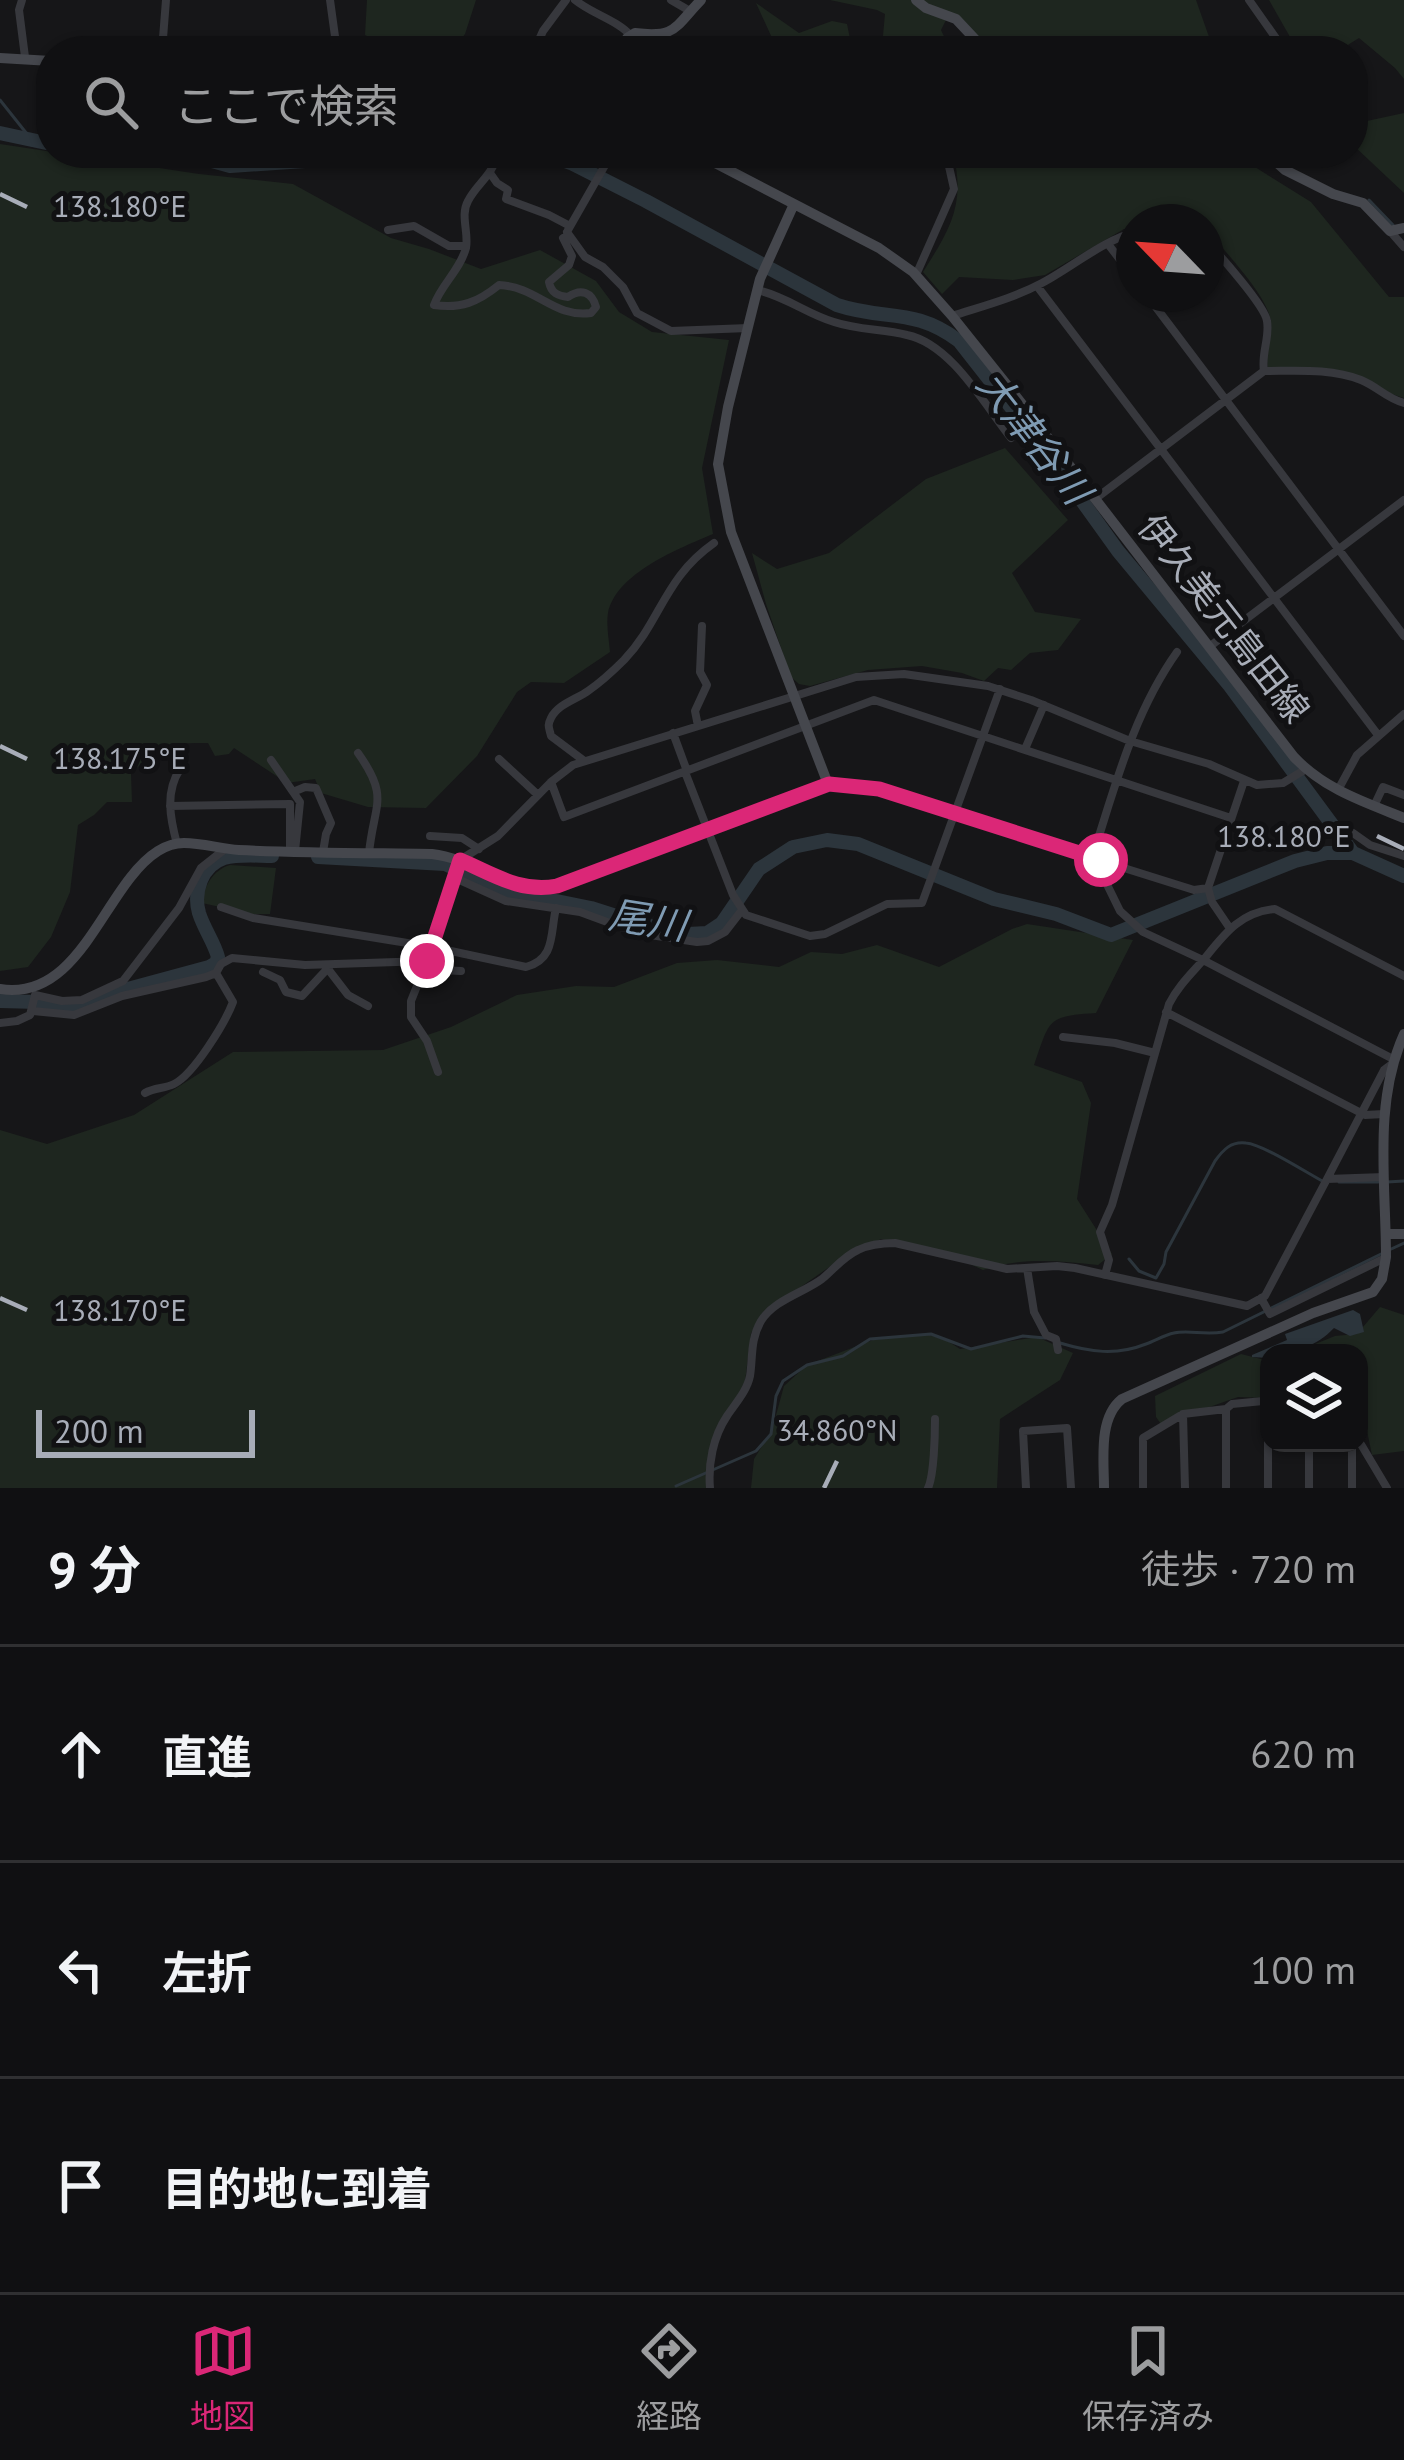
<!DOCTYPE html>
<html lang="ja">
<head>
<meta charset="utf-8">
<style>
  :root { --surface:#101012; --page:#19191b; --text:#f1f3f6; --muted:#9c9d9f; --line:#303032; --accent:#db2777 }
  body { margin:0; font-family:"PT Sans","Noto Sans JP",sans-serif; background:var(--page); color:var(--text) }
  .controls { position:absolute; right:36px; bottom:36px; display:grid; overflow:hidden; border-radius:24px; box-shadow:0 3px 9px #0004 }
  .controls button { width:108px; height:108px; display:grid; place-items:center; padding:0; border:0; border-bottom:3px solid var(--line); background:var(--surface); color:var(--text); font:60px sans-serif }
  .compass { position:absolute; left:1116px; top:204px; width:108px; height:108px; border-radius:50%; background:var(--surface); box-shadow:0 3px 9px #0004; rotate:295deg }
  .scale { position:absolute; left:36px; bottom:30px; width:219px; box-sizing:border-box; padding-left:12px; border:6px solid #a8adb8; border-top:0; font-size:33px; line-height:42px; white-space:nowrap; color:#a8adb8; -webkit-text-stroke:9px #111113; paint-order:stroke }
  .stop { position:absolute; width:36px; height:36px; margin:-27px; border:9px solid #db2777; border-radius:50%; background:#fff }
  .stop.end { background:#db2777; border-color:#fff; box-shadow:0 3px 12px #0008 }
  .list { margin:0; padding:0; list-style:none }
  h2 { display:flex; justify-content:space-between; align-items:center; height:156px; margin:0; padding:0 48px; font-size:51px }
  h2 small { font-size:39px; font-weight:400; color:var(--muted) }
  .list li { display:grid; grid-template-columns:78px 1fr auto; gap:36px; align-items:center; box-sizing:border-box; height:216px; padding:0 48px; border-top:3px solid var(--line) }
  .list b { display:block; font-size:45px; white-space:nowrap }
  .list em { font-size:39px; font-style:normal; color:var(--muted) }
  .icon { flex:none; width:66px; height:66px; fill:none; stroke:currentColor; stroke-width:2; stroke-linecap:round; stroke-linejoin:round }
  .map { position:relative; flex:none; width:1404px; height:1488px; overflow:hidden }
  .search { position:absolute; background:var(--surface); box-shadow:0 3px 9px #0004; left:36px; right:36px; top:36px; height:132px; display:flex; align-items:center; gap:30px; box-sizing:border-box; padding:0 42px; border-radius:48px; color:var(--muted); font-size:45px }
  .sheet { height:804px; background:var(--surface) }
  nav { display:flex; justify-content:space-around; align-items:center; box-sizing:border-box; height:168px; border-top:3px solid var(--line); background:var(--surface); font-size:33px; color:var(--muted) }
  nav a { display:grid; justify-items:center; gap:6px }
  nav .on { color:var(--accent) }
  .map>svg:first-child { display:block }
  .green { fill:#1e261f }
  .water { fill:#2c353c }
  .lines { fill:none; stroke-linecap:round; stroke-linejoin:round }
  .stream { stroke:#2c353c; stroke-width:3 }
  .river { stroke:#2c353c; stroke-width:14 }
  .street { stroke:#37383d; stroke-width:8 }
  .secondary { stroke:#45474d; stroke-width:10 }
  .route { stroke:#db2777; stroke-width:15 }
  .ticks { fill:none; stroke:#a8adb8; stroke-width:4.5 }
  .labels { text-anchor:middle; stroke-width:10; stroke-linejoin:round; paint-order:stroke }
  .street-label { font-size:36px; fill:#a8adb8; stroke:#111113 }
  .water-label { font-size:39px; font-style:italic; fill:#7f9bb3; stroke:#111113 }
  .ticks-label { font-size:30px; text-anchor:middle; fill:#a8adb8; stroke:#111113; stroke-width:10; stroke-linejoin:round; paint-order:stroke }
</style>
</head>
<body>
<div class="map">
<svg width="1404" height="1488" viewBox="0 0 1404 1488">
  <rect width="100%" height="100%" fill="#161618"/>
  <!-- green -->
  <path class="green" d="M367 0H476L465 34 452 51H399L365 35Z
    M830 0H1196L1214 51H988L948 16 941 30 947 43 942 51H778L756 3 799 33 832 21 847 24 851 44 864 47 883 36 885 14 877 10Z
    M1269 0H1404V79L1395 68 1359 38 1338 51H1298Z
    M1404 113V193L1353 145V124Z
    M0 144 199 174 293 184 391 238 429 249 481 269 540 250 596 281 619 312 652 332 729 340 702 468 713 534C680 548 616 573 608 613 606 625 609 640 610 652L564 683 531 682 517 692 477 756 426 808 368 807 321 793 315 779 287 783 234 748 229 754 215 756 208 743C167 743 161 743 131 774L132 802H107L94 815 78 825 70 892 51 937 28 967 0 971Z
    M953 153H1200L1255 167 1311 202 1389 297H1404V398C1388 394 1382 387 1368 381 1334 367 1303 369 1268 369 1265 352 1272 338 1271 322 1268 296 1228 256 1212 235L1206 234V222H1134V229H1124L1045 275 1013 280 959 277 942 294 923 272C950 229 966 204 953 153Z
    M1005 448 1068 520 1012 573 1035 612 1081 619 1058 650 1030 653 1011 670 998 668 984 681 962 673 922 666 868 670 810 686 799 684 791 677 766 604 752 553 777 569 829 553 926 479Z
    M230 865 276 868 270 914H252L202 903C204 886 213 870 230 865Z
    M1027 924 1133 940 1096 1013C1046 1016 1050 1020 1034 1065L1082 1082 1091 1103 1077 1199 1112 1254 1098 1265C1059 1261 1020 1257 983 1270L957 1258 881 1239 835 1263 775 1305 751 1333 745 1382 727 1413 712 1450 706 1488H0V1130L47 1144 134 1115 233 1052 383 1050 451 1027 517 995 576 986 614 987 677 963 717 960 779 967 811 952 842 954 877 945 939 967 1012 929Z
    M1380 1307 1404 1315V1451L1372 1455 1359 1392V1353H1293L1335 1336 1357 1334Z
    M926 1334 946 1340 960 1349 1037 1337 1073 1353 1060 1380 1000 1419 997 1488H751L754 1459 772 1430 784 1386 807 1365 873 1340Z
    M1241 1354 1269 1361V1398L1238 1397 1161 1424 1156 1417 1155 1396Z"/>
  <!-- water -->
  <path class="water" d="M1353 1310 1360 1314 1364 1332 1350 1336 1334 1328C1316 1347 1295 1353 1269 1353L1268 1358 1252 1357V1355L1287 1340 1285 1334Z"/>
  <g class="lines">
    <!-- stream -->
    <path class="stream" d="M0 100 31 139
      M1369 200 1393 225
      M1339 1182H1378
      M1387 1182 1404 1181
      M1389 1250 1404 1243
      M1129 1259 1139 1271 1156 1278 1164 1264 1166 1252 1215 1161C1223 1150 1231 1141 1246 1143 1262 1144 1307 1173 1324 1182
      M1060 1343C1090 1352 1116 1356 1146 1344 1155 1341 1164 1335 1174 1333 1188 1330 1205 1335 1223 1332L1381 1254
      M676 1486 756 1451 771 1434 776 1396 783 1381 807 1365 843 1356 870 1339 931 1334 971 1349 1023 1336 1045 1338"/>
    <!-- river -->
    <path class="river" d="M0 133 51 144
      M183 153 230 166 423 153
      M544 153 573 164 646 201 837 305C885 321 914 307 959 341L1057 466 1118 551 1230 686 1353 853 1404 876
      M318 857 445 864 498 889 591 908 641 924 688 934 707 933 722 923 759 869 793 847 827 840 858 844 994 899 1056 914 1111 935 1295 861 1327 853H1353
      M0 1001 38 1002 73 1009 113 993 209 967 216 963 218 957C214 942 204 929 199 913 193 892 202 865 224 858 239 854 257 856 272 856"/>
    <!-- street -->
    <path class="street" d="M22 0 19 10 25 57
      M330 0 337 51
      M575 0C592 14 619 21 631 36
      M671 0 690 11
      M1249 0 1285 51
      M162 51 166 0
      M534 51 543 31 566 0
      M497 153C494 175 477 183 468 201 460 215 469 233 466 248 460 270 441 285 434 305 461 309 478 302 499 285 538 287 553 318 591 313L596 307C592 292 581 288 568 297 558 296 551 293 549 282L569 265 572 256 563 238
      M490 173 497 183 508 190 506 199 549 215 570 226
      M388 230 414 226 449 246H466
      M568 230 612 153
      M1390 231 1404 247
      M567 232 585 257 603 267 623 287 637 313 671 331 748 328
      M1206 241C1219 254 1265 306 1267 321 1270 338 1261 353 1264 371 1296 371 1331 368 1361 380 1378 387 1386 398 1404 403
      M1108 244 1134 278
      M916 275 954 189 946 153
      M1037 286 1378 735
      M757 290C785 296 807 314 834 322 858 330 883 329 907 335 951 344 984 404 1011 438
      M1146 294 1404 636
      M952 316C983 306 1014 298 1042 283 1067 270 1109 237 1134 233
      M1095 499 1264 371
      M1209 647 1404 500
      M1177 652C1133 714 1115 787 1092 858L1194 890 1208 888
      M698 726 695 711 707 685 700 672 702 626
      M673 733 687 771
      M1025 749 1044 705
      M358 753C390 798 374 803 369 853
      M499 759 538 795
      M271 760 300 802 295 851
      M583 760 551 736C549 727 547 726 551 718 558 704 577 699 588 691 601 682 613 671 624 660 661 621 664 578 714 543
      M685 772 733 895 746 915 810 936 825 934 887 904 922 903 1000 689
      M551 782 564 817 874 700 1231 818
      M828 784H851L879 789 1092 858 1096 862 1120 911 1143 932 1203 960 1393 1059
      M1338 790 1357 755 1404 714
      M293 792 305 787 316 788 331 823 326 834 323 852
      M170 806 290 804V851
      M1374 806 1383 787 1404 795
      M1353 833 1370 845 1404 856
      M430 836 462 838 479 849
      M177 844C170 818 165 792 180 769
      M453 877 506 901 580 912 637 933 697 942 708 941 725 932 742 910
      M221 907 253 918 432 947 526 967C556 959 550 933 556 908
      M1229 927 1212 902 1208 888 1244 781
      M427 961 411 1001V1017L427 1041 438 1072
      M427 964 441 970 461 971
      M328 969 348 995 368 1006
      M263 972 280 980 286 992 302 996 329 967
      M35 995 62 1001 82 1000 123 981 179 908 201 868 225 849
      M33 1011 74 1015 122 996 206 977 216 973 221 964 232 958 305 965 427 961 460 860 498 836 551 782 573 765 856 677 904 674 988 686 1031 700 1130 741 1209 764 1257 785 1283 783 1306 769
      M1166 1012 1365 1115 1384 1114
      M0 1023 17 1021 30 1015 35 995
      M1063 1037 1115 1043 1155 1053
      M145 1093C155 1087 164 1089 174 1084 194 1074 225 1023 233 1002L216 973
      M1327 1179 1384 1070 1392 1064
      M1027 1268 1034 1312 1046 1335 1056 1339 1058 1350
      M1105 1275 1109 1260 1100 1232 1112 1205 1169 1004C1178 986 1192 973 1205 958 1225 933 1241 912 1275 909L1404 976
      M1261 1298 1270 1314 1385 1258
      M1268 1406V1488
      M1226 1409V1488
      M1183 1414 1185 1488
      M1359 1441 1387 1488
      M1309 1443V1488
      M1352 1443V1488
      M710 1488C708 1464 713 1437 727 1416 735 1404 747 1391 750 1376 753 1357 750 1340 761 1321 774 1300 803 1293 822 1279 834 1269 844 1256 858 1250 870 1244 882 1243 895 1243L1007 1269 1057 1266 1075 1268 1247 1306 1265 1296 1327 1179 1384 1177
      M928 1488C934 1476 935 1435 935 1419
      M1026 1488 1023 1431 1067 1428 1071 1488
      M1143 1488V1438L1183 1414 1226 1409 1232 1404 1263 1401 1269 1406"/>
    <!-- secondary -->
    <path class="secondary" d="M916 0 926 8 956 19 986 51
      M623 51 627 38 635 33C676 38 674 28 701 0
      M0 58 51 61
      M696 153 879 248 913 272 952 316 1019 400 1294 757C1324 789 1364 802 1404 818
      M1266 153 1285 170 1333 194 1363 203 1390 231 1404 228
      M0 989C82 1002 104 885 158 851 166 846 175 843 184 843 203 843 221 849 239 850 303 853 368 853 432 854 474 859 504 889 547 888L828 784 731 532 718 464 728 407 760 279 794 204
      M1386 1234H1404
      M1104 1488C1104 1460 1098 1418 1122 1399L1313 1313 1373 1292 1382 1279 1386 1257C1386 1183 1373 1103 1404 1034"/>
  </g>
  <g class="lines">
    <!-- route -->
    <path class="route" d="M427 961 460 860C493 874 520 893 557 886L829 784 879 789 1101 860"/>
  </g>
  <!-- ticks -->
  <path class="ticks" d="M0 194 27 207M0 746 27 759M1377 836 1404 849M0 1298 27 1310M824 1488 837 1461"/>
  <g class="labels">
    <!-- street labels -->
    <g class="street-label">
      <text transform="translate(1224 618) rotate(52)" y="13">伊久美元島田線</text>
    </g>
    <!-- water labels -->
    <g class="water-label">
      <text transform="translate(1034 437) rotate(52)" y="14">大津谷川</text>
      <text transform="translate(648 920) rotate(9)" y="14">尾川</text>
    </g>
  </g>
  <g class="ticks-label">
    <text x="120" y="217">138.180°E</text>
    <text x="120" y="769">138.175°E</text>
    <text x="1284" y="847">138.180°E</text>
    <text x="120" y="1321">138.170°E</text>
    <text x="837" y="1441">34.860°N</text>
  </g>
</svg>
<div class="controls">
<button><svg class="icon" aria-label="layers" viewBox="0 0 24 24"><path d="M12 4l9 5-9 5-9-5zM3 14l9 5 9-5"/></svg></button>
</div>
<svg class="compass" viewBox="-18 -18 36 36"><path d="M0-13l5 13h-10z" fill="#e53935"/><path d="M0 13l5-13h-10z" fill="#9c9d9f"/></svg>
<div class="scale">200 m</div>
<div class="stop" style="left:1101px;top:860px"></div>
<div class="stop end" style="left:427px;top:961px"></div>
<div class="search"><svg class="icon" aria-label="search" viewBox="0 0 24 24"><circle cx="10" cy="10" r="6"/><path d="M15 15l6 6"/></svg>ここで検索</div>
</div>
<section class="sheet">
<h2>9 分<small>徒歩 · 720 m</small></h2>
<ul class="list">
<li><svg class="icon" aria-label="ahead" viewBox="0 0 24 24"><path d="M12 20V5M6 11l6-6 6 6"/></svg><div><b>直進</b></div><em>620 m</em></li>
<li><svg class="icon" aria-label="left" viewBox="0 0 24 24"><path d="M17 20v-9H6M10 6l-5 5 5 5"/></svg><div><b>左折</b></div><em>100 m</em></li>
<li><svg class="icon" aria-label="arrive" viewBox="0 0 24 24"><path d="M6 21V4h12l-3 4 3 4H6"/></svg><div><b>目的地に到着</b></div></li>
</ul>
</section>
<nav>
<a class="on"><svg class="icon" aria-label="map" viewBox="0 0 24 24"><path d="M3 6l6-2 6 2 6-2v14l-6 2-6-2-6 2zM9 4v14M15 6v14"/></svg>地図</a>
<a><svg class="icon" aria-label="directions" viewBox="0 0 24 24"><path d="M12 3l9 9-9 9-9-9zM9 14v-3h6M13 9l2 2-2 2"/></svg>経路</a>
<a><svg class="icon" aria-label="saved" viewBox="0 0 24 24"><path d="M7 4h10v16l-5-4-5 4z"/></svg>保存済み</a>
</nav>
</body>
</html>
